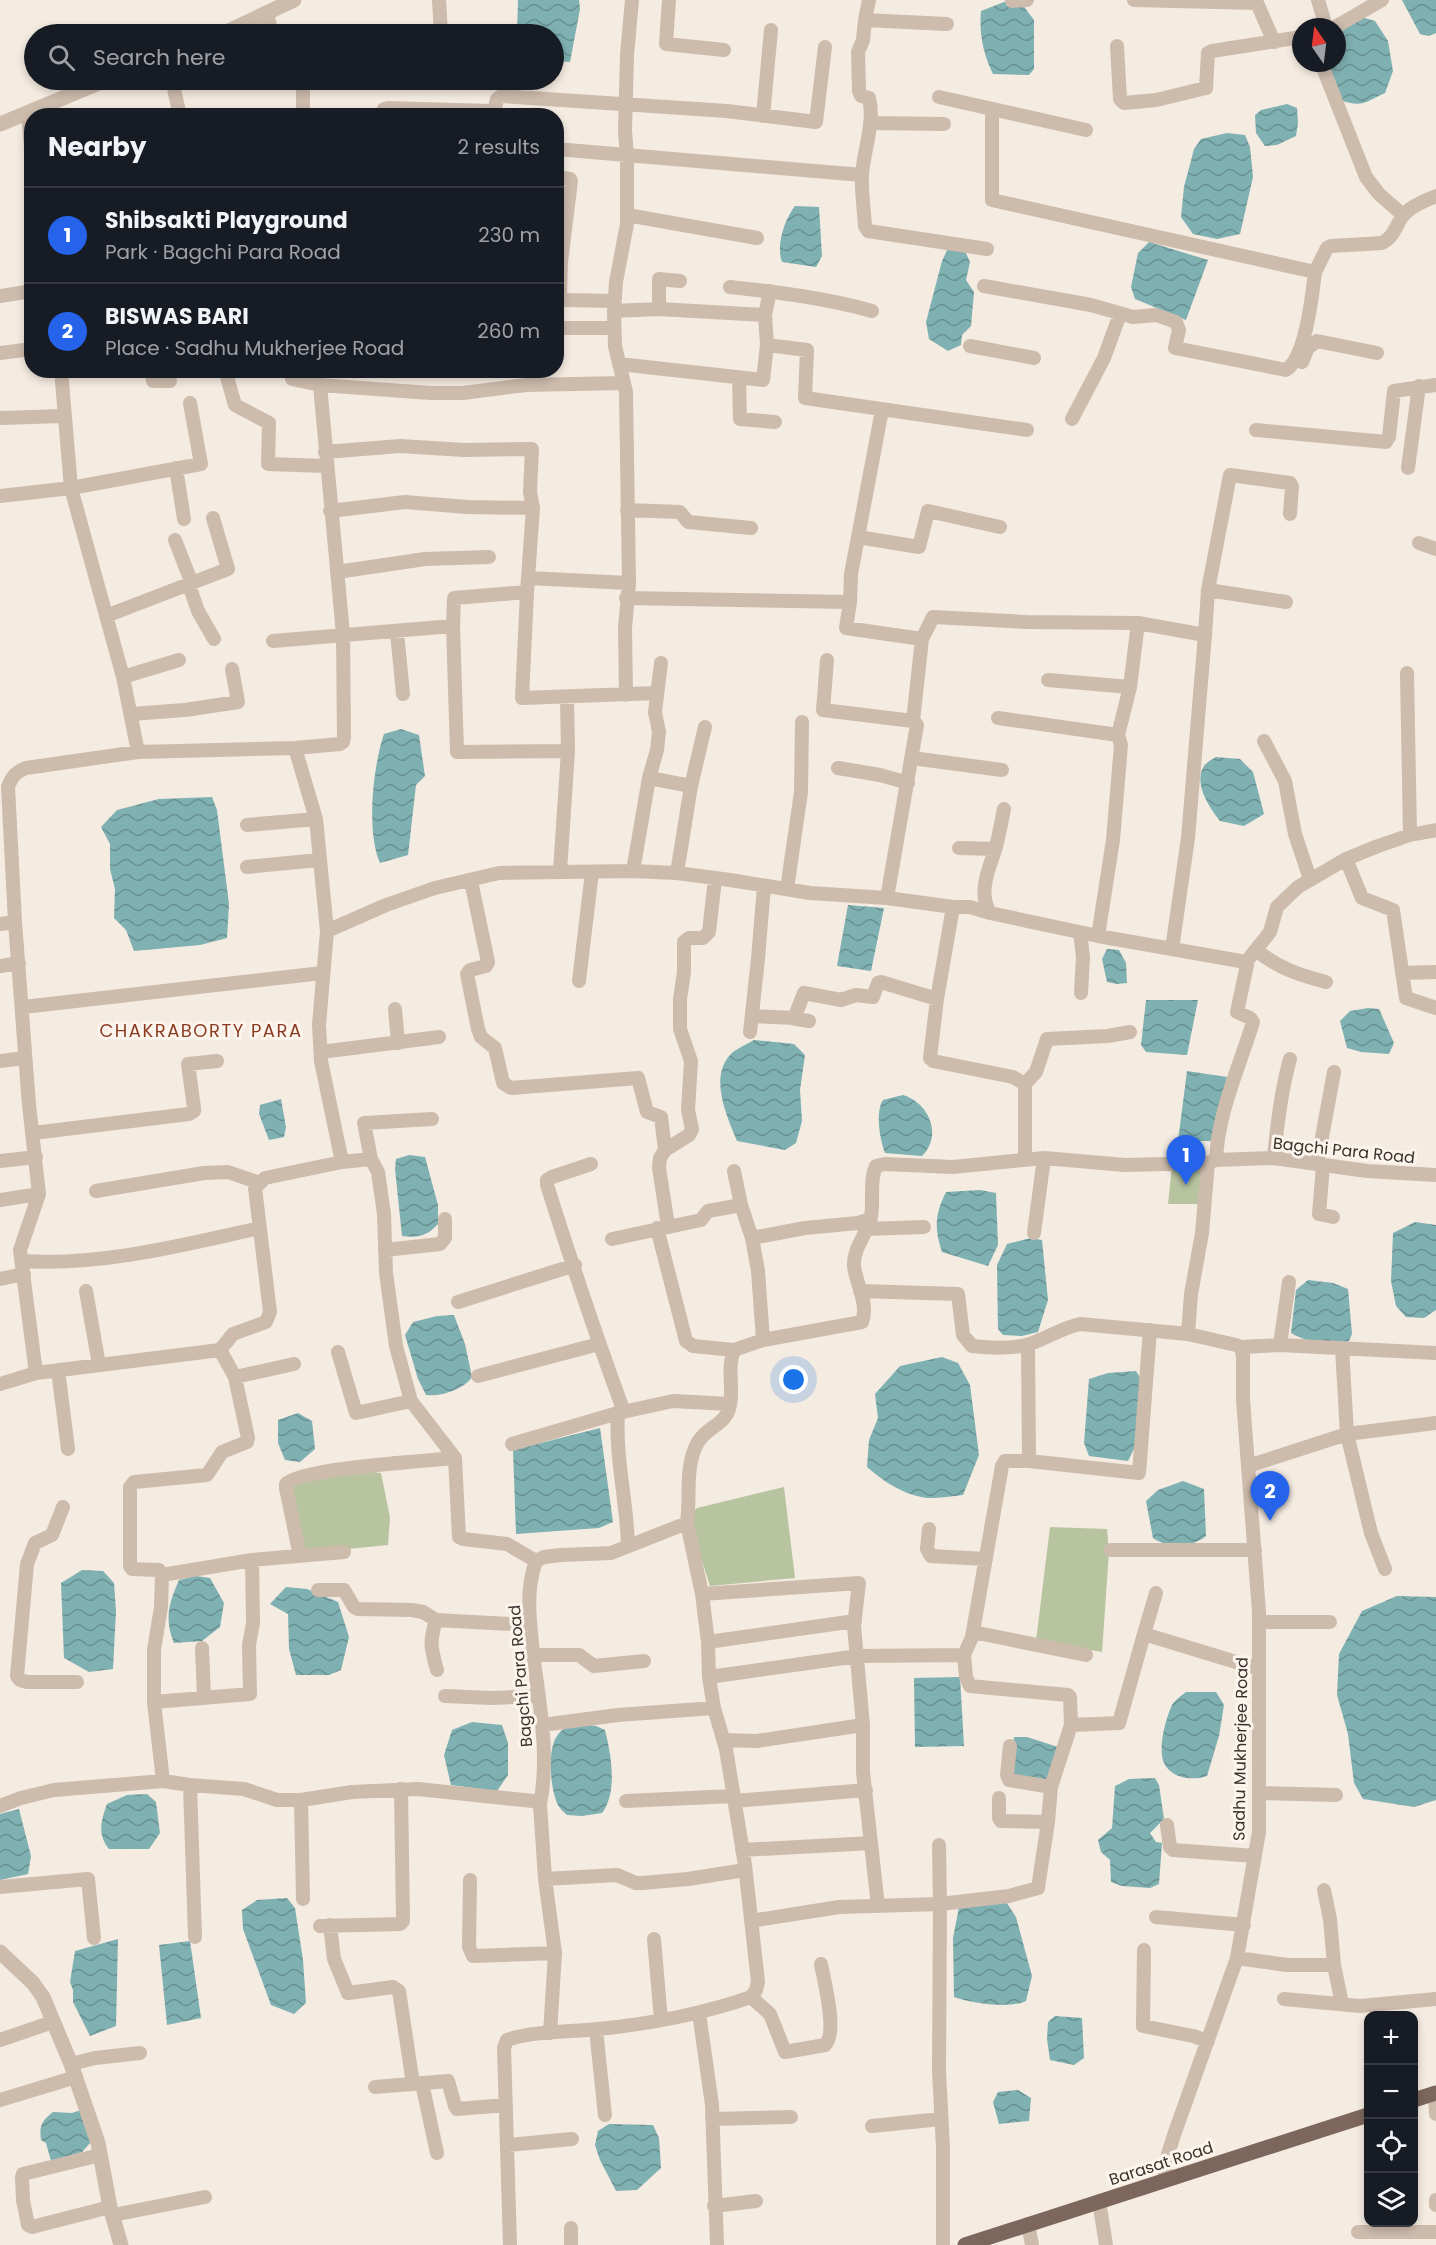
<!DOCTYPE html>
<html lang="en">
<head>
<meta charset="utf-8">
<style>
  :root { --surface:#171b24; --page:#20242c; --text:#f1f3f6; --muted:#9ea1a6; --line:#363941; --accent:#2563eb }
  body { margin:0; font-family:Poppins,sans-serif; background:var(--page); color:var(--text) }
  .controls { position:absolute; right:18px; bottom:18px; display:grid; overflow:hidden; border-radius:12px; box-shadow:0 3px 9px #0003 }
  .controls button { width:54px; height:54px; display:grid; place-items:center; padding:0; border:0; border-bottom:2px solid var(--line); background:var(--surface); color:var(--text); font:30px sans-serif }
  .compass { position:absolute; left:1292px; top:18px; width:54px; height:54px; border-radius:50%; background:var(--surface); box-shadow:0 3px 9px #0003; rotate:346deg }
  .you { position:absolute; left:794px; top:1380px; width:21px; height:21px; margin:-15px; border:4px solid #fff; border-radius:50%; background:#1a73e8; box-shadow:0 0 0 9px #1a73e833 }
  .badge { display:grid; place-items:center; width:39px; height:39px; border-radius:50%; background:var(--accent); color:#fff; font-size:20px; font-weight:700 }
  .pin { position:absolute; translate:-50% -50px; filter:drop-shadow(0 2px 3px #0008) }
  .pin::after { content:''; position:absolute; top:32px; width:21px; height:18px; background:inherit; clip-path:polygon(0 0,100% 0,50% 100%) }
  .list { margin:0; padding:0; list-style:none }
  h2 { display:flex; justify-content:space-between; align-items:center; height:78px; margin:0; padding:0 24px; font-size:26px }
  h2 small { font-size:20px; font-weight:400; color:var(--muted) }
  .list li { display:grid; grid-template-columns:39px 1fr auto; gap:18px; align-items:center; box-sizing:border-box; height:96px; padding:0 24px; border-top:2px solid var(--line) }
  .list b { display:block; font-size:22px; white-space:nowrap }
  .list p { margin:0; font-size:20px; white-space:nowrap; color:var(--muted) }
  .list em { font-size:20px; font-style:normal; color:var(--muted) }
  .icon { flex:none; width:33px; height:33px; fill:none; stroke:currentColor; stroke-width:2; stroke-linecap:round; stroke-linejoin:round }
  .map { position:relative; flex:none; width:1436px; height:2245px; overflow:hidden }
  .search { position:absolute; background:var(--surface); box-shadow:0 3px 9px #0003; left:24px; top:24px; width:540px; height:66px; display:flex; align-items:center; gap:15px; box-sizing:border-box; padding:0 21px; border-radius:33px; color:var(--muted); font-size:22px }
  .panel { position:absolute; background:var(--surface); box-shadow:0 3px 9px #0003; left:24px; top:108px; width:540px; height:270px; border-radius:24px }
  .map>svg:first-child { display:block }
  .green { fill:#b8c4a0 }
  .water { fill:url(#water-waves) }
  .lines { fill:none; stroke-linecap:round; stroke-linejoin:round }
  .minor { stroke:#cdbbac; stroke-width:14 }
  .tertiary { stroke:#cdbbac; stroke-width:15 }
  .primary { stroke:#7d675c; stroke-width:15 }
  .labels { text-anchor:middle; stroke-width:6; stroke-linejoin:round; paint-order:stroke }
  .street-label { font-size:16px; fill:#3b302b; stroke:#fbf5ee }
  .neighbourhood-label { font-size:18px; letter-spacing:1.5px; fill:#8c3b22; stroke:#fbf5ee }
</style>
</head>
<body>
<div class="map">
<svg width="1436" height="2245" viewBox="0 0 1436 2245">
  <defs>
    <pattern id="water-waves" width="16" height="10" patternUnits="userSpaceOnUse" patternTransform="scale(1.5)"><rect width="16" height="10" fill="#7fb0b2"/><path d="M0 5q4-4 8 0t8 0" fill="none" stroke="#699091"/></pattern>
  </defs>
  <rect width="100%" height="100%" fill="#f4ebe1"/>
  <!-- green -->
  <path class="green" d="M1172 1166 1204 1167 1200 1204H1168Z
    M323 1466 381 1473 390 1517 388 1545 298 1554 289 1475Z
    M784 1487 795 1578 710 1586 688 1518 697 1508Z
    M1050 1527 1107 1529 1109 1552 1102 1652 1036 1641Z"/>
  <!-- water -->
  <path class="water" d="M518 0H579L580 9 570 62 554 61V34H517Z
    M1402 0H1436V33L1429 36 1420 34Z
    M1004 2 1022 4 1034 20V69L1029 75 993 74C983 53 979 34 981 11Z
    M1358 16 1375 21 1388 41 1393 71 1385 93C1365 102 1362 108 1340 100L1325 63H1337V28Z
    M1287 104 1297 108 1298 123 1296 136 1277 145 1265 146 1256 133 1255 115 1261 110Z
    M1227 133 1245 135 1250 147 1253 177 1240 234 1217 239 1193 234 1181 217 1184 187 1194 149 1201 139Z
    M795 206 819 207 822 256 816 267 782 262C776 246 784 220 795 206Z
    M1149 242 1208 260 1186 320 1135 299 1131 287 1138 253Z
    M948 248 964 249 970 262 966 280 974 292 971 326 962 335 961 345 948 351 929 339 926 322 942 261Z
    M401 729 419 735 425 776 416 785 408 855 380 863C366 832 373 766 384 734Z
    M1216 757 1240 759 1253 772 1264 814 1244 826 1220 821C1209 807 1193 783 1204 766 1206 763 1212 759 1216 757Z
    M212 797 217 810 229 904 227 938 200 945 134 951 126 930 114 918 115 889 110 869V844L101 827 117 810 159 799Z
    M848 905 884 908 871 971 837 966Z
    M1107 949 1119 950 1126 963 1127 983 1117 984 1107 982 1102 959Z
    M1146 1000H1198L1187 1055 1146 1052 1141 1045Z
    M1368 1008 1379 1009 1394 1043 1389 1054 1361 1052 1347 1048 1340 1021 1350 1011Z
    M754 1040 794 1044 805 1055 800 1090 802 1121 796 1143 785 1150 737 1141C727 1117 709 1078 730 1055 735 1049 746 1045 754 1040Z
    M1187 1071 1227 1077 1216 1135 1210 1141H1178Z
    M903 1095C929 1103 943 1135 922 1156L885 1153C880 1140 875 1112 883 1100Z
    M281 1099 286 1127 284 1137 269 1140 259 1114 260 1105Z
    M409 1155 425 1157 438 1205V1224C427 1236 418 1238 402 1236L395 1169 396 1159Z
    M980 1190 996 1193 998 1245 988 1266 942 1252C934 1228 935 1214 946 1192Z
    M1415 1222 1436 1225V1310L1424 1318 1406 1317 1396 1306 1391 1281 1393 1233Z
    M1031 1238 1042 1240 1048 1300 1038 1332 1022 1336 1003 1335 998 1329 997 1265 1007 1244Z
    M1308 1280 1333 1283 1348 1289 1352 1334 1349 1341C1330 1346 1308 1343 1291 1333L1296 1290Z
    M454 1315 465 1344 472 1377C464 1389 441 1397 426 1395L418 1379 405 1335 413 1322 437 1316Z
    M942 1357 958 1363 970 1385 979 1455 963 1495C952 1496 941 1498 930 1498 907 1497 884 1482 867 1467L869 1440 878 1418 875 1394 900 1366Z
    M1136 1371 1144 1384 1137 1443 1128 1461 1089 1456 1084 1443 1089 1379 1108 1373Z
    M298 1413 312 1421 315 1449 300 1462 285 1460 278 1443V1420Z
    M600 1428 613 1522 599 1528 516 1534 513 1450Z
    M1183 1481 1204 1489 1206 1536C1192 1548 1168 1548 1153 1538L1146 1501 1158 1490Z
    M82 1570 103 1571 114 1583 116 1611 113 1669 89 1672 64 1658 61 1583Z
    M196 1576 210 1578 224 1603 220 1627 202 1641 174 1643C164 1619 169 1603 179 1580Z
    M286 1587 307 1589 338 1602 349 1637 341 1670 329 1675H296L289 1649 288 1614 270 1604Z
    M1397 1596 1436 1597V1800L1414 1807 1363 1799 1354 1783 1348 1734 1337 1695 1339 1654 1362 1611Z
    M960 1677 964 1746 915 1747 914 1678Z
    M1186 1692H1216L1224 1705 1219 1736 1207 1776C1190 1782 1165 1777 1162 1756 1160 1741 1166 1718 1172 1705 1175 1700 1181 1696 1186 1692Z
    M472 1722 502 1725 508 1743V1775L497 1791 451 1785 444 1755 452 1730Z
    M581 1724 596 1726 605 1730C611 1754 618 1792 602 1813L582 1816 567 1815C564 1812 560 1809 558 1805 550 1789 547 1750 557 1736 562 1727 572 1726 581 1724Z
    M1014 1737H1027L1061 1748 1051 1779 1038 1780 1010 1775Z
    M1155 1778 1159 1785 1164 1819 1150 1833 1156 1842 1162 1843 1159 1884 1150 1888 1122 1886 1111 1882 1110 1860 1101 1852 1098 1840 1112 1828 1115 1786 1129 1779Z
    M147 1794 156 1802 160 1833 149 1849H109C97 1834 101 1821 107 1804L127 1795Z
    M19 1809 31 1856 28 1874 0 1880V1814Z
    M1003 1897 1016 1917 1032 1976 1026 2001C1010 2009 971 2003 954 1997L953 1938 959 1907Z
    M287 1898 295 1908 303 1960 306 2003 294 2014 271 2005 243 1929 242 1910 257 1900Z
    M118 1939 116 2026 90 2036 73 2002V1990L70 1982 75 1951Z
    M190 1941 201 2018 167 2025 159 1945Z
    M1055 2016 1082 2018 1084 2058 1074 2065 1050 2060 1047 2039 1048 2022Z
    M1018 2090 1031 2098 1029 2121 999 2124 993 2102 998 2092Z
    M81 2110 91 2142 82 2152 51 2161 46 2143 41 2140C39 2125 42 2121 53 2112L72 2113Z
    M609 2124 653 2125 659 2138 661 2168 637 2190 616 2191 600 2160 595 2145 598 2131Z"/>
  <g class="lines">
    <!-- minor -->
    <path class="minor" d="M439 0 441 34
      M669 0 666 44 724 50
      M1134 0 1257 3 1274 42
      M1318 0 1326 27
      M1012 1 1027 0
      M267 13 272 34
      M865 20 869 0
      M947 24 865 20 863 40 858 52 859 91 861 96 869 98C875 122 864 150 862 174 861 191 864 209 865 226L868 231 987 249
      M1335 27 1382 0
      M1117 46 1120 99 1124 103 1156 100 1206 88 1208 53 1212 51 1301 37
      M1321 63 1366 177 1379 194 1403 215
      M172 80 180 116
      M303 80V116
      M939 97 1086 130
      M992 109V200L1315 272 1327 248 1331 246 1382 243C1394 237 1395 227 1402 217 1410 206 1425 201 1436 196
      M28 112 32 159
      M382 116 384 109 388 108 493 111
      M493 116 497 99 501 96 727 111 816 122 825 47
      M763 116 771 30
      M870 123 944 124
      M556 149 862 175
      M556 177 570 179 571 181 561 262 560 296 566 300 614 301
      M627 215 757 238
      M984 286 1091 305 1133 317 1156 315 1176 322 1179 330 1175 348 1286 370C1306 357 1312 296 1315 272
      M730 287C777 292 826 298 872 311
      M0 296 32 291
      M659 309V279L680 281
      M614 311 659 309 765 315
      M556 328H614
      M767 345 807 350 805 398 1027 430
      M970 346 1034 358
      M0 353 32 349
      M1302 362 1308 348 1317 341 1377 353
      M619 364 763 380 767 345 765 315 770 291
      M152 370 153 381H170
      M225 370 235 405 269 423 268 464 326 466
      M293 370 292 379 320 385 431 393H463L526 385 623 383
      M739 377 740 419 775 422
      M0 418 63 416
      M1072 419 1104 358 1120 314
      M1256 430 1386 442 1389 437 1394 391 1436 385
      M325 452 400 446 464 450 532 449 530 492 533 508 527 592 522 698 657 693
      M176 468 184 519
      M1408 468 1419 386
      M0 496 71 488 201 464 190 403
      M627 510 680 512 688 522 751 528
      M330 511 405 502 467 507 533 508
      M858 537 919 547 928 511 1000 527
      M175 540 192 584 190 588 198 611 214 639
      M1419 543 1436 549
      M337 572 425 559 489 557
      M528 578 629 583
      M1208 590 1286 602
      M527 592 454 598 453 626 457 752 568 751
      M626 598 850 602 846 628 922 639
      M850 602 851 574 882 410
      M106 616 228 569 213 518
      M397 632 403 694
      M1205 635 1208 590 1230 475 1290 483 1292 487 1290 514
      M273 641 453 626
      M827 660 823 710 913 721
      M1407 673 1410 835
      M123 677 179 660
      M1048 680 1130 687
      M626 695 625 628 629 583 626 392 615 346 614 311 616 282 627 224V156L625 131 627 55 632 0
      M131 714 185 710 238 702 232 669
      M998 718 1118 735
      M1264 741 1285 781 1295 834 1310 879
      M295 748 340 744 343 742 344 738 343 634 320 385
      M912 758 1002 770
      M838 768 880 775 908 783
      M649 778 691 786
      M247 825 316 819
      M959 848 995 849
      M1346 859 1362 898 1393 910 1406 998 1436 1008
      M247 867 319 860
      M560 871 568 751 567 698
      M633 871 649 778 657 750 659 732 655 712 661 663
      M677 873 691 786 705 727
      M471 881 488 962 486 966 470 970 467 974 478 1029 481 1037 495 1048 503 1083 511 1088 638 1078 647 1112 661 1117 665 1150
      M787 889 801 792 802 722
      M887 898 917 725 913 721 922 639 933 617 1026 622 1138 623 1205 635 1188 838 1172 949
      M953 907 937 999 930 1058 933 1061 1013 1077 1025 1084V1159
      M990 913C978 893 988 871 995 850 999 837 1001 823 1004 809
      M0 924 15 922
      M327 931 386 905 435 888 499 873 633 871 677 873 730 880 810 893 887 898 953 907H970L990 913 1098 936 1246 962 1270 932 1277 907 1298 887 1346 859 1378 846 1410 835 1436 830
      M1080 932 1083 957 1081 993
      M1098 936 1113 840 1121 745 1118 735 1130 687 1138 623
      M1256 950C1278 968 1299 975 1326 982
      M0 966 19 963
      M1402 973 1436 972
      M579 981 592 872
      M23 1007 322 973
      M395 1009 398 1043
      M752 1016 795 1018
      M809 1021 796 1019 795 1016 804 993 841 1000 856 995 873 997 878 983 881 982 937 999
      M750 1032 758 959 764 886
      M321 1052 439 1037
      M0 1061 25 1058
      M1025 1084 1036 1072 1047 1039 1108 1036 1130 1032
      M33 1133 189 1114 194 1111V1108L188 1064 217 1061
      M1274 1158C1277 1125 1281 1091 1290 1059
      M371 1159 364 1123 432 1119
      M1216 1160C1218 1112 1239 1068 1253 1022L1250 1018 1237 1012 1247 965 1246 962
      M0 1161 36 1157
      M342 1162 371 1159 378 1172 384 1214 386 1273 396 1346 411 1401 455 1458 459 1537 463 1539 507 1544 536 1561
      M591 1164 552 1177 547 1180V1185C571 1261 596 1336 624 1412
      M1317 1164 1334 1072
      M1323 1166 1319 1214 1333 1217
      M734 1171 741 1205 752 1238 758 1271 763 1340
      M96 1191 204 1173 228 1172 260 1183
      M0 1200 39 1194
      M668 1226 659 1168 660 1158 665 1150 689 1135 692 1129 688 1110 691 1061 680 1029V999L684 972V942L689 938H703L709 932 715 879
      M657 1228 686 1341 693 1346 734 1350
      M865 1229 924 1227
      M1034 1233 1044 1158
      M752 1238 805 1228 858 1223 870 1219
      M612 1239 701 1220 708 1211 741 1205
      M385 1250 440 1244 445 1238V1219
      M23 1261C102 1266 182 1245 260 1228
      M0 1279 24 1274
      M86 1291 99 1365
      M860 1291 958 1294 963 1335 972 1346C989 1348 1013 1349 1030 1344 1047 1338 1062 1328 1080 1324L1188 1334
      M458 1302 575 1265
      M1028 1345 1029 1461
      M1280 1345 1289 1282
      M1241 1347 1280 1345 1436 1353
      M1342 1348 1347 1434 1371 1533 1385 1569
      M338 1352 356 1413 411 1401
      M58 1370 68 1449
      M36 1373 220 1350 233 1334 266 1322 270 1312 255 1188 265 1178 342 1162 321 1061 319 1025 327 931 316 819 295 748 138 752
      M478 1376 599 1344
      M235 1377 294 1364
      M0 1384 36 1373 20 1250 39 1194 29 1105 15 922 8 787C12 776 16 772 26 768L138 752 123 677 71 488 61 370
      M618 1413C615 1458 627 1501 628 1546
      M512 1444 618 1413 673 1401 730 1404
      M1248 1466 1347 1434 1436 1423
      M63 1507 52 1535 35 1543 27 1564 17 1676 20 1680 27 1682H77
      M929 1529 927 1549 931 1556 986 1559
      M1111 1550H1255
      M300 1556 286 1488V1484C301 1468 426 1461 455 1458
      M162 1575 252 1560 344 1552
      M318 1590H344L354 1607 358 1609 412 1610 423 1612 436 1620 530 1625
      M702 1594 859 1583 854 1626 863 1725V1772L878 1906
      M436 1620C429 1643 431 1648 437 1670
      M1259 1622H1330
      M973 1632 1086 1655
      M1144 1634 1156 1593
      M708 1642 855 1621
      M202 1648 204 1697
      M533 1655H579L594 1666 644 1661
      M964 1655 966 1677 970 1686 1068 1695 1070 1697 1071 1725
      M709 1677 858 1656 964 1655 972 1637 1002 1466 1005 1461H1029L1139 1473 1150 1330
      M445 1696 491 1698 538 1696
      M154 1702 250 1694 249 1645 253 1623 252 1560
      M542 1725 618 1715 714 1708
      M724 1740 757 1741 863 1725
      M1010 1746 1007 1775 1009 1780 1051 1787
      M163 1781 154 1702V1650L161 1607 162 1575 159 1570 132 1569 130 1566V1487L134 1482 207 1475 222 1452 247 1442 248 1438 235 1377 220 1350
      M190 1785 195 1937
      M1259 1793 1336 1795
      M999 1798V1818L1001 1821 1048 1822
      M301 1800 303 1899
      M626 1801 733 1796
      M734 1801 866 1790
      M540 1804C550 1755 539 1702 533 1653 530 1622 525 1591 536 1561L544 1557 561 1555 611 1553 687 1523C691 1495 684 1467 698 1442 706 1428 725 1424 729 1409 735 1390 726 1370 734 1350L763 1340 862 1322C869 1304 856 1284 854 1266 853 1248 867 1234 871 1217 874 1200 869 1181 876 1166L885 1164 953 1167 1044 1158 1125 1165 1208 1163 1216 1160 1274 1158 1367 1171 1436 1175
      M0 1806 21 1798 54 1790 163 1781 190 1785 244 1789 277 1800H301L352 1792 418 1789 533 1801 540 1804 545 1879 555 1953 550 2033
      M1167 1825 1170 1847 1173 1850 1255 1856
      M742 1850 871 1843
      M545 1879 617 1875 636 1883H642L688 1879 745 1870
      M470 1880 469 1947 473 1956 555 1953
      M0 1887 88 1879 94 1938
      M1324 1890 1330 1919 1334 1965 1342 2004
      M1156 1917 1244 1925
      M751 1921 839 1907 940 1904 939 1845
      M330 1925 334 1959 348 1993 393 1987 399 1991 413 2084
      M320 1926 400 1924 403 1921 401 1789
      M654 1939 661 2020
      M1144 1950 1143 2026 1193 2036 1208 2041
      M1237 1958 1287 1965H1334
      M751 1997 770 2014 785 2052 825 2045C838 2033 824 1981 821 1964
      M1284 1999 1360 2006 1436 1999
      M699 2013 712 2105 717 2245
      M596 2030 605 2115
      M0 2040 53 2022
      M71 2064 95 2058 140 2053
      M422 2083 437 2153
      M375 2087 448 2081 455 2106 457 2109 506 2105
      M1435 2093 1436 2114
      M0 2100 76 2077
      M712 2119 791 2117
      M872 2126 941 2119
      M507 2145 572 2139
      M100 2155 23 2174 22 2177 23 2200 28 2225 32 2227 110 2207
      M1164 2181 1168 2154 1174 2135 1237 1958 1259 1832V1612L1243 1399V1356L1241 1347 1236 1345 1188 1334 1191 1294 1202 1233 1208 1163
      M1436 2200V2205
      M1099 2201 1106 2245
      M714 2206 756 2201
      M113 2215 205 2197
      M1028 2224 1032 2245
      M571 2228V2245
      M1358 2232H1436
      M510 2245 504 2048 507 2040C531 2031 571 2032 598 2029 650 2024 702 2014 751 1997L756 1990 758 1982 745 1865 726 1749 714 1708 709 1677 708 1642 702 1594 687 1523
      M943 2245V2148L939 2071 940 1904 1009 1896 1038 1888 1048 1822 1051 1787 1071 1725 1119 1723 1144 1634 1259 1669"/>
    <!-- tertiary -->
    <path class="tertiary" d="M222 34 294 0
      M0 124 106 80
      M0 1952 33 1983 43 1997 71 2064 98 2143 110 2207 121 2245"/>
    <!-- primary -->
    <path class="primary" d="M1414 2100 1436 2093
      M965 2245 1368 2115"/>
  </g>
  <g class="labels">
    <!-- street labels -->
    <g class="street-label">
      <text transform="translate(1344 1150) rotate(6)" y="6">Bagchi Para Road</text>
      <text transform="translate(520 1676) rotate(-95)" y="6">Bagchi Para Road</text>
      <text transform="translate(1240 1749) rotate(-89)" y="6">Sadhu Mukherjee Road</text>
      <text transform="translate(1161 2163) rotate(-18)" y="6">Barasat Road</text>
    </g>
    <!-- neighbourhood labels -->
    <g class="neighbourhood-label">
      <text x="201" y="1037">CHAKRABORTY PARA</text>
    </g>
  </g>
</svg>
<div class="controls">
<button>+</button>
<button>−</button>
<button><svg class="icon" aria-label="locate" viewBox="0 0 24 24"><circle cx="12" cy="12" r="6"/><path d="M12 2v4M12 18v4M2 12h4M18 12h4"/></svg></button>
<button><svg class="icon" aria-label="layers" viewBox="0 0 24 24"><path d="M12 4l9 5-9 5-9-5zM3 14l9 5 9-5"/></svg></button>
</div>
<svg class="compass" viewBox="-18 -18 36 36"><path d="M0-13l5 13h-10z" fill="#e53935"/><path d="M0 13l5-13h-10z" fill="#9ea1a6"/></svg>
<div class="you"></div>
<div class="pin badge" style="left:1186px;top:1185px">1</div>
<div class="pin badge" style="left:1270px;top:1521px">2</div>
<div class="search"><svg class="icon" aria-label="search" viewBox="0 0 24 24"><circle cx="10" cy="10" r="6"/><path d="M15 15l6 6"/></svg>Search here</div>
<section class="panel">
<h2>Nearby<small>2 results</small></h2>
<ul class="list">
<li><span class="badge">1</span><div><b>Shibsakti Playground</b><p>Park · Bagchi Para Road</p></div><em>230 m</em></li>
<li><span class="badge">2</span><div><b>BISWAS BARI</b><p>Place · Sadhu Mukherjee Road</p></div><em>260 m</em></li>
</ul>
</section>
</div>
</body>
</html>
